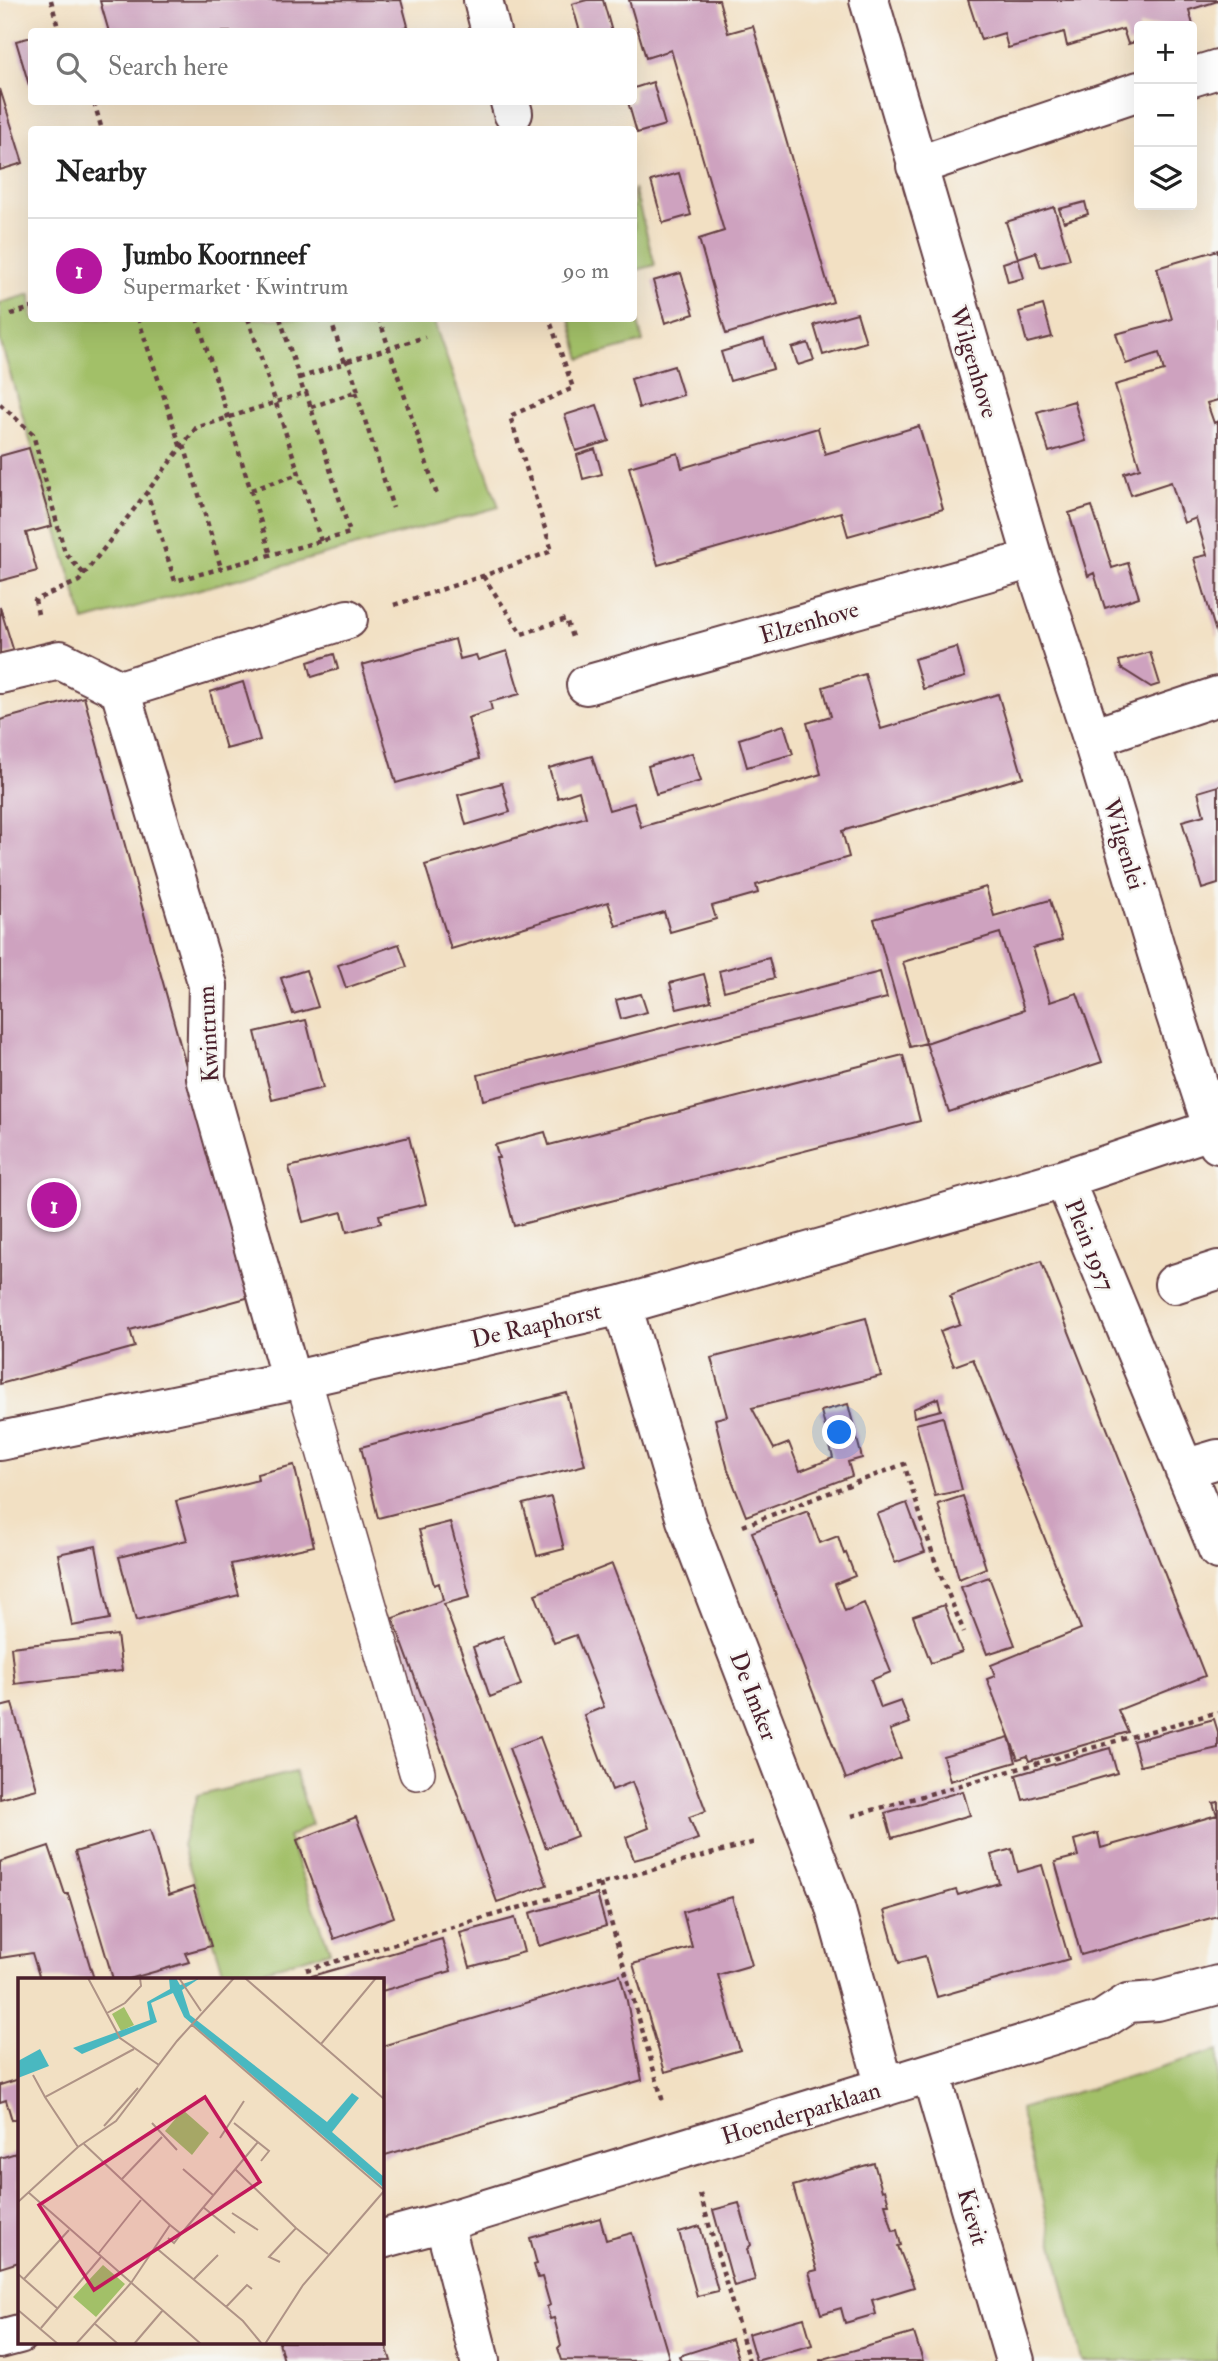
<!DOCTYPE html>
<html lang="en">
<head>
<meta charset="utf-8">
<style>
  :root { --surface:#fff; --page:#f6f6f6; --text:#222; --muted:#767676; --line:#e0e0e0; --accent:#b5179e }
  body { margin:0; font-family:"IM FELL Double Pica",serif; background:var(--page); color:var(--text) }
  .controls { position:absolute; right:21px; top:21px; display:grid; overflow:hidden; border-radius:7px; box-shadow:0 7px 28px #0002 }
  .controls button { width:63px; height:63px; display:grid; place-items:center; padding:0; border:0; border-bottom:2px solid var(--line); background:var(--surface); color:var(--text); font:35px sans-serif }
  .you { position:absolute; left:840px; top:1433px; width:24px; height:24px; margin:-18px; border:5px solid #fff; border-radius:50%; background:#1a73e8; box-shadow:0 0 0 10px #1a73e833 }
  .badge { display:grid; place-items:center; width:46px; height:46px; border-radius:50%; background:var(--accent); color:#fff; font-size:23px; font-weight:700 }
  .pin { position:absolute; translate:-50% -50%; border:4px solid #fff; box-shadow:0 2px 7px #0006 }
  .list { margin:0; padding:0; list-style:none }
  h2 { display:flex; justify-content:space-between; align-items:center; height:91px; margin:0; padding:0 28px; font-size:30px }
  h2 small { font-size:23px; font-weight:400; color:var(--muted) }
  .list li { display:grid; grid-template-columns:46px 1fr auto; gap:21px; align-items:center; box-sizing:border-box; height:105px; padding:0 28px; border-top:2px solid var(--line) }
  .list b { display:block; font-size:26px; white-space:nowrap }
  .list p { margin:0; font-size:23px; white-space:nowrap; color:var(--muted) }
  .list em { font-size:23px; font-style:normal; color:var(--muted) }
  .icon { flex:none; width:38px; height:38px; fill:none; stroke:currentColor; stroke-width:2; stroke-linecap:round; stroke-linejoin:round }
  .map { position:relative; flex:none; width:1218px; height:2361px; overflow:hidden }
  .search { position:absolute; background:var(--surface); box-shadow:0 7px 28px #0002; left:28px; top:28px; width:609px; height:77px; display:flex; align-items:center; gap:18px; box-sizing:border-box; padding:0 24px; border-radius:7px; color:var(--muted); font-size:26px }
  .panel { position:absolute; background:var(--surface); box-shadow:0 7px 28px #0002; left:28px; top:126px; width:609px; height:196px; border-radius:7px }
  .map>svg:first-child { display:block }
  .green { fill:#a2c068; stroke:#76704a; stroke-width:2 }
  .building { fill:#cea2bf }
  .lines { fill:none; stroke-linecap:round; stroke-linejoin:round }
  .service-casing { stroke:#633c42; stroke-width:38 }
  .minor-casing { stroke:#633c42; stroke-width:42 }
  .path { stroke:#633c42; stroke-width:4.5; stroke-dasharray:5 5; stroke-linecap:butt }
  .service { stroke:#fff; stroke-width:35 }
  .minor { stroke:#fff; stroke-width:38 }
  .labels { text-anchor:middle; stroke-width:5; stroke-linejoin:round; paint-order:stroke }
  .street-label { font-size:24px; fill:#4a1f2b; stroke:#f6f6f2 }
  .inset-road { fill:none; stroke:#af9386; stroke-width:2 }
  .view { fill:#c2185b; fill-opacity:0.15; stroke:#c2185b; stroke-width:3.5 }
  .inset-edge { fill:none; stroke:#4a1f2b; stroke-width:3.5 }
</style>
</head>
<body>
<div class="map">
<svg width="1218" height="2361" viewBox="0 0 1218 2361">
  <rect width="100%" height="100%" fill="#f6f6f2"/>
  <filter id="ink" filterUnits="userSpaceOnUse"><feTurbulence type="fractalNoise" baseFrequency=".0143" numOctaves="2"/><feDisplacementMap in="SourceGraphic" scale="14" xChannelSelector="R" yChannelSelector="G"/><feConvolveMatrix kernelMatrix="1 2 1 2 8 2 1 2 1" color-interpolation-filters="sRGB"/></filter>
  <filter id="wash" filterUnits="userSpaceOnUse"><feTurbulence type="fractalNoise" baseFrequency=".00686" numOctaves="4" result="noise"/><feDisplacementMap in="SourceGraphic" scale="28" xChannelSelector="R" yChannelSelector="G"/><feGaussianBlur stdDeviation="1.57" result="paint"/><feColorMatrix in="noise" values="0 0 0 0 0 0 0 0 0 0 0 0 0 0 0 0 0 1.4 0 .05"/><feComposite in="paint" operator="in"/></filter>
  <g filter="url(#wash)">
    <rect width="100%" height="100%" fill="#f2e0c3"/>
    <!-- green -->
    <path class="green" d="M634 188 655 265 634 271Z
      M31 294 32 318 433 319 499 507 84 621 0 340V303Z
      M634 306 643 342 581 359 570 319 634 318Z
      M295 1772 312 1825 288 1837 330 1951 234 1979H226L182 1845 197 1796Z
      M1218 2050V2361H1082L1020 2109Z"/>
    <g id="blocks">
      <!-- building -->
      <path class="building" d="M401 0 408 26 391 32H109L100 1Z
        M587 0H603L612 32H580L572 4Z
        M629 0H719L728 33 753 26 833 302 726 334 699 239 724 231 671 50 646 58Z
        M968 0H1218V1L1189 10 1193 25 1139 26V41L1128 44 1123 29 1067 46 1064 32 1008 48 1004 33 981 40Z
        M32 37V84L29 85 16 41Z
        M653 82 665 125 637 133 628 102H634V88Z
        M0 89 23 163 0 170Z
        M679 173 691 215 663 223 651 181Z
        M1085 202 1088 214 1064 222 1059 209Z
        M1054 207 1070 259 1041 267 1036 252 1018 258 1006 222Z
        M1218 250V400L1207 403 1214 423 1218 421 1217 636 1194 558 1207 555 1196 518 1184 523 1171 482 1131 495 1124 473 1140 468 1115 385 1164 371 1159 353 1126 364 1116 334 1172 319 1157 268Z
        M1018 258 1024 278 1008 282 1003 263Z
        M681 273 694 314 665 323 653 281Z
        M1043 305 1052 337 1027 343 1019 312Z
        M857 313 866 342 823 355 814 325Z
        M764 339 773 369 730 381 721 352Z
        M808 343 814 360 798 365 792 348Z
        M674 366 683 395 639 408 631 379Z
        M1074 401 1086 441 1049 452 1037 412Z
        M597 405 609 441 576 451 565 415Z
        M919 426 943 509 848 536 841 512 658 565 629 467 678 453 682 468 818 428 825 454Z
        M29 448 52 526 26 533 37 571 0 581V456Z
        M595 449 602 474 583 479 577 455Z
        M1092 506 1112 568 1128 563 1139 597 1105 608 1094 573 1088 576 1069 513Z
        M0 607 14 652 0 656Z
        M455 639 460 659 476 655 478 660 507 651 520 694 490 702 492 710 468 718 479 759 396 783 362 665Z
        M957 647 965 677 923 689 914 659Z
        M1150 652 1160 684 1151 687 1121 668 1119 661Z
        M334 654 338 669 312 677 308 662Z
        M865 674 881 729 998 694 1023 777 842 831 849 857 756 885 758 893 712 906 716 919 670 932 664 912 616 926 608 902 451 949 425 865 586 817 579 791 558 798 549 768 592 756 609 810 634 803 641 827 731 801 821 774 807 723 831 716 823 687Z
        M243 682 260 740 226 749 210 692Z
        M84 697 250 1297 130 1330 135 1347 0 1384V720Z
        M784 725 793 754 747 767 739 739Z
        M692 753 701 781 656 794 648 766Z
        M502 783 510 812 466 825 458 795Z
        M1218 786V884L1202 889 1182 821 1204 815 1198 792Z
        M986 887 994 916 1050 900 1062 940 1033 948 1050 1002 1077 993 1102 1062 949 1112 926 1043 1024 1010 1000 933 903 962 926 1043 910 1047 874 919Z
        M399 944 407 967 346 988 338 965Z
        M769 958 774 978 724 991 719 971Z
        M306 970 318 1007 293 1014 281 978Z
        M880 972 887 998 483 1100 478 1075Z
        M704 974 711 1001 677 1009 670 983Z
        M641 994 647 1012 621 1019 616 1000Z
        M306 1020 323 1088 272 1100 255 1032Z
        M903 1055 920 1121 514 1226 496 1158H499L495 1145 545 1132 549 1145Z
        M409 1137 426 1204 379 1215 381 1223 347 1232 342 1212 303 1222 289 1167Z
        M1041 1261 1205 1676 1118 1710 1128 1732 1029 1761 1027 1756 1018 1759 987 1679 995 1676 991 1665 1081 1629 973 1359 954 1366 940 1331 960 1324 950 1296Z
        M866 1318 881 1376 752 1408 774 1449 789 1443 800 1471 833 1458 821 1411 848 1404 862 1458 848 1462 852 1476 746 1516 728 1470 715 1419 727 1416 711 1358Z
        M567 1393 585 1465 378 1518 361 1447Z
        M938 1398 941 1410 914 1417 913 1409Z
        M943 1417 962 1490 935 1496 916 1424Z
        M294 1465 314 1546 231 1564 239 1595 136 1621 119 1557 187 1540 176 1501 258 1480 257 1474Z
        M963 1496 986 1568 959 1579 938 1504Z
        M551 1497 564 1549 537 1556 523 1504Z
        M907 1503 925 1552 895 1563 877 1514Z
        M808 1511 820 1543 838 1536 844 1554 846 1553 855 1576 835 1584 845 1611 864 1603 883 1652 891 1672 871 1680 881 1708 901 1701 910 1723 890 1730 901 1758 846 1779 752 1532Z
        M450 1522 470 1597 444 1604 547 1885 497 1902 393 1618 443 1600 439 1583 434 1585 419 1530Z
        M96 1546 110 1619 72 1626 58 1554Z
        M612 1564 706 1811 689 1817 698 1839 657 1854 634 1860 626 1837 649 1828 632 1782 612 1790 593 1740 584 1715 604 1707 576 1635 554 1643 535 1594Z
        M989 1577 1015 1645 987 1654 961 1587Z
        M944 1605 962 1652 931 1663 913 1616Z
        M117 1635 122 1671 15 1684 11 1647Z
        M503 1636 521 1685 490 1697 473 1647Z
        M12 1704 37 1789 0 1799V1707Z
        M1214 1719 1218 1732V1748L1140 1766 1133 1741Z
        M540 1737 577 1836 546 1848 509 1748Z
        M1009 1737 1016 1762 950 1781 943 1756Z
        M1110 1748 1117 1773 1023 1800 1016 1775Z
        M963 1791 970 1815 892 1838 885 1813Z
        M1218 1802V1916L1081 1955 1055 1862 1078 1856 1074 1840 1098 1833 1101 1848 1217 1815 1213 1803Z
        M356 1817 394 1917 334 1939 297 1840Z
        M150 1830 169 1895 193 1887 211 1946 185 1953 189 1962 129 1979H113L75 1852Z
        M49 1846 65 1894H68L94 1979H40L32 1953 0 1958V1862Z
        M1012 1849 1018 1872 1042 1865 1069 1959 937 1997 925 1956 899 1963 884 1911 956 1890 958 1895 999 1883 991 1855Z
        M597 1894 606 1926 539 1946 530 1913Z
        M732 1897 752 1965 718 1975 740 2050 665 2072 633 1964 692 1947 683 1912Z
        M515 1918 524 1952 470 1967 460 1933Z
        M442 1939 451 1971 427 1978 382 1991V1979H301Z
        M620 1975 627 2001 642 2080 382 2156V2046Z
        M19 2079V2118L12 2120 6 2100 0 2102V2085Z
        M19 2152V2262L0 2268V2158Z
        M874 2163 882 2191 885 2190 889 2204H885L893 2231 897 2230 901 2245 898 2246 914 2287 872 2300 876 2314 845 2323 841 2308 821 2314 809 2272 817 2270 793 2186Z
        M739 2203 751 2245 747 2249 755 2280 734 2286 713 2210Z
        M600 2218 606 2240 632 2233 669 2358 659 2361 562 2360 558 2348 561 2345 554 2318 550 2319 547 2307 550 2305 542 2277 538 2278 534 2265 537 2264 530 2238Z
        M700 2226 718 2291 697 2296 679 2232Z
        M804 2318 812 2345 756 2361 748 2334Z
        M382 2333 391 2361H284L279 2342H382Z
        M914 2333 923 2361H820V2360Z
        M732 2339 739 2361H681L679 2356Z"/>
    </g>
  </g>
  <g filter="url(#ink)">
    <use href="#blocks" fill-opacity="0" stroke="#633c42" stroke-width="2"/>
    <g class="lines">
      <!-- service casing -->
      <g class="service-casing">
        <path id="service" d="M303 1378 417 1772"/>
      </g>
      <!-- minor casing -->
      <g class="minor-casing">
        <path id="minor" d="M483 0 491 32
          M869 0 1033 559 1092 738 1175 1013 1213 1129
          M1192 77 1218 69
          M510 102 513 113
          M916 166 1139 91
          M0 674 60 660 120 690 348 619
          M586 685 1033 559
          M120 690 208 985 206 1078 291 1380
          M1092 738 1218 696
          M1218 1144 1213 1129 1064 1179 1218 1550
          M1174 1284 1218 1270
          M622 1305 686 1520 834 1904 885 2087
          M0 1441 303 1378 622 1305 1064 1179
          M1184 1469 1218 1459
          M931 2074 1015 2361
          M444 2222 480 2361
          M382 2239 444 2222 1102 2020 1128 2003 1157 2001 1218 1985
          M0 2339 19 2334"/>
      </g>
      <!-- path -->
      <path class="path" d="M51 0 59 32
        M94 102 102 130
        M11 314 32 308
        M138 318 181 448
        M197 318 271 555
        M248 318 321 541
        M280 318 304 393
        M379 318 438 498
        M348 361 425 337
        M299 378 345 363 330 318
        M356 392 393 508
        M0 404 33 434 65 553 85 575
        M311 407 358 391 348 361 345 363
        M184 445 221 568
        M251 490 299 474
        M483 576 522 634 566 619 572 637
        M394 605 483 576 552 551 510 416 573 388 549 318
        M38 614 35 600 79 581 196 428 304 393 306 392 350 533 175 581 147 493
        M743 1526 904 1464 936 1564 964 1632
        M852 1816 1218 1712
        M600 1884 663 2102
        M306 1970 600 1884 755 1842
        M700 2194 749 2361"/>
      <!-- service -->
      <use href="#service" class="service"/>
      <!-- minor -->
      <use href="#minor" class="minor"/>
    </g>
  </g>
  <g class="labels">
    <!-- street labels -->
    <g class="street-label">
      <text transform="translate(974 362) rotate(73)" y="8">Wilgenhove</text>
      <text transform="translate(809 622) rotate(-16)" y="8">Elzenhove</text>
      <text transform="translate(1124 844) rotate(73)" y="8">Wilgenlei</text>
      <text transform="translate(208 1034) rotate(-93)" y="8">Kwintrum</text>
      <text transform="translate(1090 1245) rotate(68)" y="8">Plein 1957</text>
      <text transform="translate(536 1325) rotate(-13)" y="8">De Raaphorst</text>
      <text transform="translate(754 1696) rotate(69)" y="8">De Imker</text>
      <text transform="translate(801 2113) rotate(-17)" y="8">Hoenderparklaan</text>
      <text transform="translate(973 2217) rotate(74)" y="8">Kievit</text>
    </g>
  </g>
  <!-- overview -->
  <g transform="translate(18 1978)">
    <rect width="366" height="366" fill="#f2e0c3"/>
    <path d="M106 29 116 47 103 53 94 36ZM165 132 191 155 174 177 147 153ZM85 287 107 306 78 339 55 319Z" fill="#a2c068"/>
    <path d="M151 0H158L162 7 182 0 164 12 172 37 309 144 334 115 341 120 314 154 366 199V210L166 39 155 15 133 25 139 44 64 76 55 70 132 42 129 24 152 11ZM22 71 31 88 0 100V83Z" fill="#49b8c0"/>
    <path class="inset-road" d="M70 0 102 60 141 87M161 0 183 33M227 0 366 121M89 35 107 25 123 8 122 0M173 46 366 212M303 66 358 0M15 97 27 119M134 145 159 172M216 145 251 173 243 183M86 148 120 110M202 160 226 123M66 166 152 247M60 169 27 119 116 71M165 191 195 217M217 191 278 250M103 202 144 159M10 214 183 366M0 224 60 169 98 143 159 63 216 0M185 229 217 255M214 235 240 252M163 256 240 164M137 269 225 343 244 366M80 276 123 222M262 284 251 279 278 250 310 276M0 296 39 330M6 301 51 252M176 301 200 277M208 329 229 307 234 311M0 332 40 366M76 345 100 366M23 350 83 279M58 366 113 305 152 247 163 256 156 265 150 260M116 366 145 332M247 366 285 307 366 213"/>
    <path class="view" d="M187 119 242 204 76 312 21 227Z"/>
    <rect width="366" height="366" class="inset-edge"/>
  </g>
</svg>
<div class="controls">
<button>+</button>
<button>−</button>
<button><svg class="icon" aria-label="layers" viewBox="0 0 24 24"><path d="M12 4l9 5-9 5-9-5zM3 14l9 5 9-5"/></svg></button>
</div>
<div class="you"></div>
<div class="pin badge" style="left:54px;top:1205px">1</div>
<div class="search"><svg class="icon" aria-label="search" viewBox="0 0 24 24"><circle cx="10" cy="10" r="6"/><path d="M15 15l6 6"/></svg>Search here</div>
<section class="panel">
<h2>Nearby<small></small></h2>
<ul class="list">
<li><span class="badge">1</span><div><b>Jumbo Koornneef</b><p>Supermarket · Kwintrum</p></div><em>90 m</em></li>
</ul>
</section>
</div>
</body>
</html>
